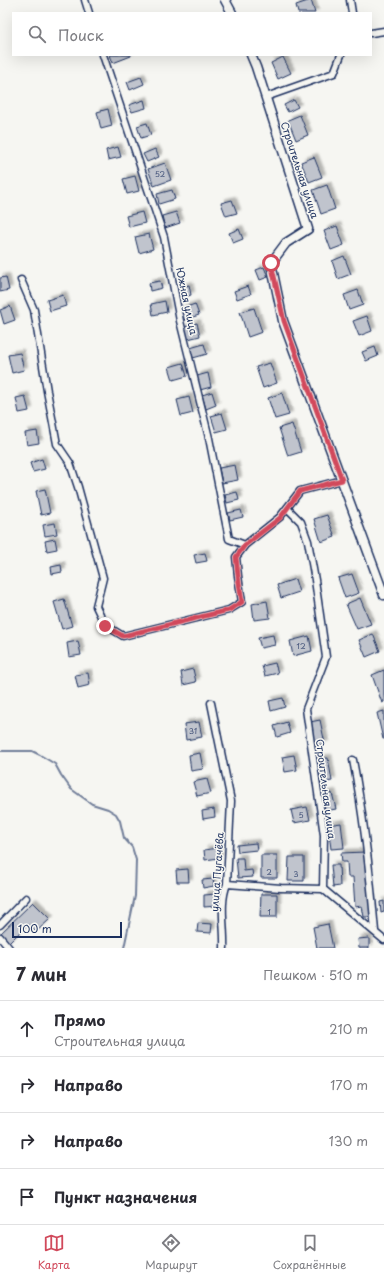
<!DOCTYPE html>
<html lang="ru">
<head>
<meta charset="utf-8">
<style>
  :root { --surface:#fff; --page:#f2f2f3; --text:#2b2b33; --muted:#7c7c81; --line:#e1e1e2; --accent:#d1495b }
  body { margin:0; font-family:"Playpen Sans",sans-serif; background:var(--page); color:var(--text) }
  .scale { position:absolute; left:12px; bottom:10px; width:110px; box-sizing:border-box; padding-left:4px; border:2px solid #1b2f5e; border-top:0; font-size:11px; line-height:14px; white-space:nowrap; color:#1b2f5e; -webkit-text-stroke:3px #f6f6f2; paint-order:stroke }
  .stop { position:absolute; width:12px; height:12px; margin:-9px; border:3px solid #d1495b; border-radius:50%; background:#fff }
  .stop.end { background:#d1495b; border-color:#fff; box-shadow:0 1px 4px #0008 }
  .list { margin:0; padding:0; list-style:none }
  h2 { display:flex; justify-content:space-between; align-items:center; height:52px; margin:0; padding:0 16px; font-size:17px }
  h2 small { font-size:13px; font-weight:400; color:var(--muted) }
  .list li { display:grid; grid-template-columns:26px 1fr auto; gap:12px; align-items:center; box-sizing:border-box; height:56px; padding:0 16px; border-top:1px solid var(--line) }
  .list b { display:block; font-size:15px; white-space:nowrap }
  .list p { margin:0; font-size:13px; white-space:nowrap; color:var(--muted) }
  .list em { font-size:13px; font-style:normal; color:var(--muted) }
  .icon { flex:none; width:22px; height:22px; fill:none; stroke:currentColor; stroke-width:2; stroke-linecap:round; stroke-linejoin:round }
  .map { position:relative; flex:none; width:384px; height:948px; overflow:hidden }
  .search { position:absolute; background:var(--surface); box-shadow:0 4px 16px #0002; left:12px; right:12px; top:12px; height:44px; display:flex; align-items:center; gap:10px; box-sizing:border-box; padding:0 14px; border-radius:0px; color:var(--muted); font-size:15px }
  .sheet { height:276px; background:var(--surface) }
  nav { display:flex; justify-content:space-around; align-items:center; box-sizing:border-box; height:56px; border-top:1px solid var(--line); background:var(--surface); font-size:11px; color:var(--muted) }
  nav a { display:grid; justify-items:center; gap:2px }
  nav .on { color:var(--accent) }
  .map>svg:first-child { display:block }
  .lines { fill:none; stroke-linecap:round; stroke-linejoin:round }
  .stream { stroke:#717e99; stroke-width:2 }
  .building { fill:#c0c4cd; stroke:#1b2f5e; filter:url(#shadow) }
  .street-casing { stroke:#1b2f5e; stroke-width:9 }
  .secondary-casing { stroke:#1b2f5e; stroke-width:11 }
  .street { stroke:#f6f6f2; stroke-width:6 }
  .secondary { stroke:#f6f6f2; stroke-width:8 }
  .route { stroke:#d1495b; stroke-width:5 }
  .labels { text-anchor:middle; stroke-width:3; stroke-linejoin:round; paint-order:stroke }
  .number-label { font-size:8px; fill:#44547a }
  .street-label { font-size:10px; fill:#1b2f5e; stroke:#f6f6f2 }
</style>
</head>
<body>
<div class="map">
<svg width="384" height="948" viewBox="0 0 384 948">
  <defs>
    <filter id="shadow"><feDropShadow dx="3.5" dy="-3.5" stdDeviation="1" flood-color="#0004"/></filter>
  </defs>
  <rect width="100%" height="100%" fill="#f6f6f2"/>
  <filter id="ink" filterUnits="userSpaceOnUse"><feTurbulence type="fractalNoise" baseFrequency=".025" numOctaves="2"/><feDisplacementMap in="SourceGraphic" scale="8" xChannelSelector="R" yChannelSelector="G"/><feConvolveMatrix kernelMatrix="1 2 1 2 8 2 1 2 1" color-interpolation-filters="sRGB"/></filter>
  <g filter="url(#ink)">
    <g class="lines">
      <!-- stream -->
      <path class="stream" d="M0 751H32L40 755 55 764 61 775 71 789 92 804 108 809 116 814 120 821 124 838 132 847 136 860 135 896 124 948"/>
    </g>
    <!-- building -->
    <path class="building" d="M311 0 315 13H298L296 5Z
      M110 55H131V56L113 63Z
      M283 57 291 73 278 79 271 63Z
      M141 77 144 84 130 90 127 82Z
      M144 100 146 108 132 112 129 105Z
      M294 100 298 107 288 112 284 105Z
      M108 109 112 126 101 129 97 112Z
      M300 115 308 135 296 140 288 120Z
      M147 123 151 135 141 138 137 126Z
      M118 147 121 157 108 160 106 150Z
      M155 149 159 157 147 162 143 154Z
      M314 157 322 177 309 182 301 162Z
      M165 163 171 180 154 186 148 169Z
      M135 176 139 191 127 194 123 179Z
      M327 185 335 209 321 214 313 190Z
      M172 190 175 199 159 204 157 194Z
      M232 200 237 213 226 216 221 203Z
      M142 212 145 223 129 227 126 216Z
      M176 212 180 223 165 228 162 216Z
      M337 226 344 245 331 250 324 231Z
      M239 229 243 239 233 243 229 233Z
      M149 234 153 249 139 253 135 237Z
      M344 256 351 274 338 279 332 261Z
      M264 267 268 277 260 280 256 270Z
      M6 277 9 290 0 292V278Z
      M160 281 162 288 150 291 149 283Z
      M189 285 191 295 181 298 179 288Z
      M248 286 251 294 237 299 234 291Z
      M358 290 363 305 349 310 344 295Z
      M63 295 66 306 50 311 47 300Z
      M165 301 167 312 153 315 151 304Z
      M195 304 199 315 184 320 181 309Z
      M10 306 15 320 4 324 0 310Z
      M254 308 262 332 248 337 240 312Z
      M367 316 372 331 359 336 353 321Z
      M197 323 200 336 188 339 184 327Z
      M204 344 207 354 193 358 190 348Z
      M375 347 378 356 366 361 362 352Z
      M20 353 24 370 12 373 8 355Z
      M183 363 187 376 173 380 169 367Z
      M270 363 277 383 263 388 256 367Z
      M208 373 211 387 200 390 197 376Z
      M212 392 216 405 206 409 202 395Z
      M282 393 289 415 275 419 268 398Z
      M25 396 29 411 19 413 16 398Z
      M189 397 193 413 181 416 177 400Z
      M222 413 227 429 216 432 211 416Z
      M292 424 301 452 288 456 279 428Z
      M37 431 39 443 27 445 25 433Z
      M42 459 45 469 33 472 30 463Z
      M235 465 238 480 222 483 219 468Z
      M45 489 50 513 41 515 36 491Z
      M237 492 239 500 227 503 225 495Z
      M241 510 243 517 230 520 228 513Z
      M327 515 335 537 321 542 314 519Z
      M55 523 57 534 45 536 43 525Z
      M55 539 57 549 47 551 45 541Z
      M205 553 207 561 196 563 194 555Z
      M61 565 62 572 52 574 51 567Z
      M352 574 359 593 345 598 338 578Z
      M295 579 299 592 281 598 277 585Z
      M360 598 371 624 357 629 346 604Z
      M64 599 72 626 62 629 54 602Z
      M267 601 270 618 254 620 252 604Z
      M373 634 380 651 366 657 359 640Z
      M273 635 275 645 261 648 258 638Z
      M309 636 312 651 293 656 290 641Z
      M78 641 81 655 69 657 67 643Z
      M275 663 278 673 265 676 262 666Z
      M193 669 196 682 183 685 181 672Z
      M384 670V702L382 703 372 675Z
      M88 673 90 685 78 688 75 675Z
      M283 698 285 707 271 711 269 701Z
      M384 711V739H383L377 713Z
      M320 720 325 744 315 746 310 722Z
      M199 722 202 737 186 740 184 724Z
      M287 722 290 733 277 737 274 726Z
      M200 753 203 769 191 771 189 755Z
      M294 755 297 770 285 772 282 757Z
      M328 758 332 781 320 783 317 759Z
      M207 779 211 793 197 796 193 782Z
      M332 793 336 809 325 811 322 795Z
      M307 807 310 820 294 823 291 810Z
      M214 809 215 817 203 819 202 811Z
      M341 823 344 848 331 849 328 825Z
      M256 843 257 850 238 852 237 845Z
      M218 848 219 858 205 860 204 850Z
      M365 852 371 917H364L362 906 355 907 353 877H348L347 862H342L341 853Z
      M261 855H277V878H261Z
      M289 857H304V881H288Z
      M236 858H243L244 871 252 870 253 877 238 878Z
      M331 865H339L340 886 333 887Z
      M188 869 189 882H177L176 870Z
      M213 879 214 886 203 888 202 880Z
      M217 894 218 906 204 907V895Z
      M261 894H277V917H260Z
      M384 901V912L381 913 380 902Z
      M33 902 50 919 36 932 28 924 9 943 0 934Z
      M198 923 212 924 211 933 197 932Z
      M328 924 333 948H317L313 927Z
      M369 938V948H359L358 939Z"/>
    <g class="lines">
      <!-- street casing -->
      <g class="street-casing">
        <path id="street" d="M85 0 89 13
          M350 0 352 13
          M371 33 384 31
          M103 55 164 237 180 321 209 438 229 539 245 545
          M266 97 334 73 341 55
          M21 280 34 310 47 391 57 444 70 463 78 487 103 578 96 606 105 625 123 636 229 610 242 602 238 576 236 557 245 545 280 517 300 491 342 480
          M287 508 301 522 308 541 315 580 326 657 306 709 324 835 323 889 384 940
          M211 703 231 801 227 884C219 904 225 927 224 948
          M353 760C364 817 370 873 375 931
          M227 884 281 888 323 889
          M0 925 26 898
          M0 937 9 948"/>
      </g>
      <!-- secondary casing -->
      <g class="secondary-casing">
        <path id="secondary" d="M225 0 232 13
          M251 55 256 67 308 229 286 243 271 263 283 321 384 595"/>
      </g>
      <!-- street -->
      <use href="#street" class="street"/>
      <!-- secondary -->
      <use href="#secondary" class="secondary"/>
    </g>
  </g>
  <g class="lines" filter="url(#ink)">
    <!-- route -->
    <path class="route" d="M105 626 123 636 229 610 242 602 238 576 236 557 245 545 280 518 300 491 342 480 284 321 271 263"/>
  </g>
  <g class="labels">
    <!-- number labels -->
    <g class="number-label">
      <text x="160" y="177">52</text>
      <text x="301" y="649">12</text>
      <text x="193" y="734">31</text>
      <text x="301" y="818">5</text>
      <text x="269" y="875">2</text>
      <text x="296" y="877">3</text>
      <text x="269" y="915">1</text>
    </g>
    <!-- street labels -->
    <g class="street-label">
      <text transform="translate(300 170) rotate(72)" y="4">Строительная улица</text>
      <text transform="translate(187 301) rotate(78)" y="4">Южная улица</text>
      <text transform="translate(326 789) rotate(83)" y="4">Строительная улица</text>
      <text transform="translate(217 872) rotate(-86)" y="4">улица Пугачёва</text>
    </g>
  </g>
</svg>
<div class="scale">100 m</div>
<div class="stop" style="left:271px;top:263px"></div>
<div class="stop end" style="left:105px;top:626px"></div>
<div class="search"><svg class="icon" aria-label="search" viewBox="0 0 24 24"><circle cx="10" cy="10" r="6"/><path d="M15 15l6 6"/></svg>Поиск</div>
</div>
<section class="sheet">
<h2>7 мин<small>Пешком · 510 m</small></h2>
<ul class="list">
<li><svg class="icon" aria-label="ahead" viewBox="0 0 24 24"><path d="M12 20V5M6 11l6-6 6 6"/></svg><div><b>Прямо</b><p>Строительная улица</p></div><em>210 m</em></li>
<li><svg class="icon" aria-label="right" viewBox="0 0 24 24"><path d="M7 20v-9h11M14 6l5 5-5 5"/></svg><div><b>Направо</b></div><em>170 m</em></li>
<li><svg class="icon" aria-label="right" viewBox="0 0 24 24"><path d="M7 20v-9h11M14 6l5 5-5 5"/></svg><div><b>Направо</b></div><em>130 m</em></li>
<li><svg class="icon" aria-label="arrive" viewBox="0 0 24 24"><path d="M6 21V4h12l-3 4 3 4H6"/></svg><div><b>Пункт назначения</b></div></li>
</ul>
</section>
<nav>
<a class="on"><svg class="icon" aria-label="map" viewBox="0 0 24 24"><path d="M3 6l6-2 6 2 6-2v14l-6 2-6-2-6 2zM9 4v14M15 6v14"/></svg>Карта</a>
<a><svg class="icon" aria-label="directions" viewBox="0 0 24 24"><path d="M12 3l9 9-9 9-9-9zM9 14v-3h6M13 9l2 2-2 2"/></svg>Маршрут</a>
<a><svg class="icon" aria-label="saved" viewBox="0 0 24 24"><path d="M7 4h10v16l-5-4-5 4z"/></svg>Сохранённые</a>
</nav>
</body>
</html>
